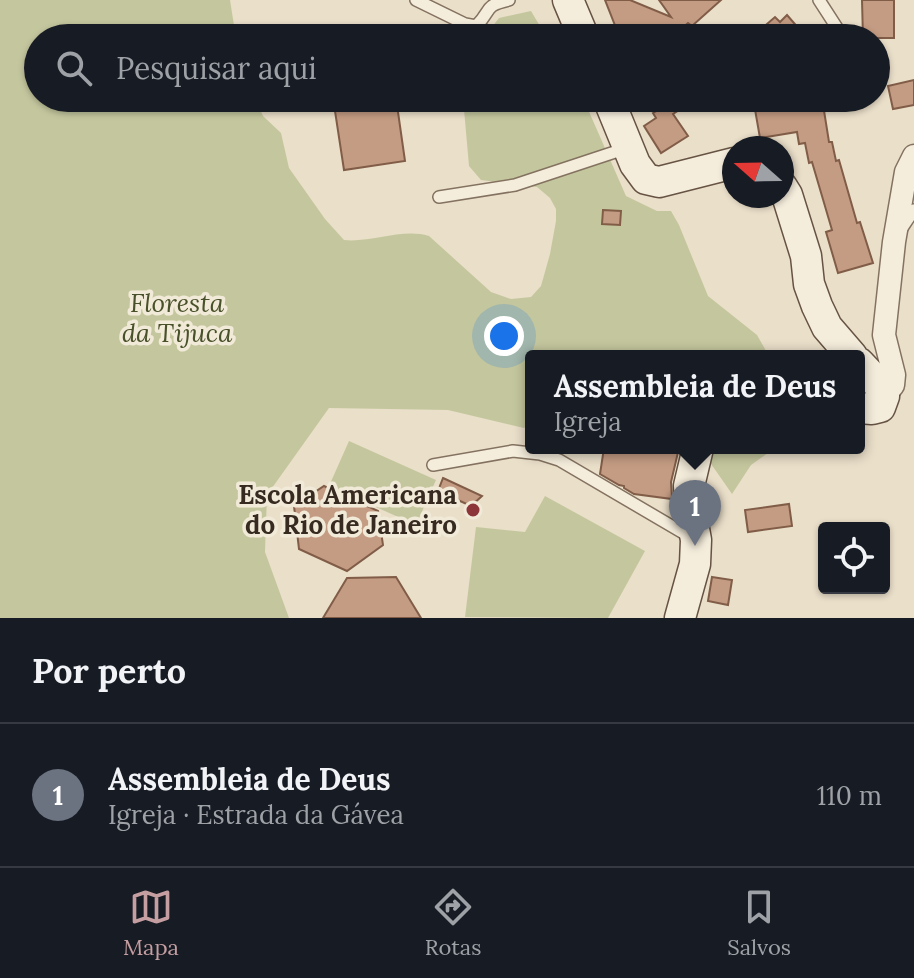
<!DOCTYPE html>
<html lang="pt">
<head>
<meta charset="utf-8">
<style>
  :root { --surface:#171b24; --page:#242831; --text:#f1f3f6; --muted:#9ea1a6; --line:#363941; --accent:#c49ea1 }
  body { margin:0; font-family:Lora,serif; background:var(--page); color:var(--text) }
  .controls { position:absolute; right:24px; bottom:24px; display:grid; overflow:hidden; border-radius:8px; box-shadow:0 2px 6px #0004 }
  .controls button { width:72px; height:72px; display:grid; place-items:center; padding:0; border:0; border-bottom:2px solid var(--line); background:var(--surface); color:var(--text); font:40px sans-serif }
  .compass { position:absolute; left:722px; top:136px; width:72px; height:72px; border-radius:50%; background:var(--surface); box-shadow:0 2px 6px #0004; rotate:290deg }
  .you { position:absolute; left:504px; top:336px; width:28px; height:28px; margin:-20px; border:6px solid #fff; border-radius:50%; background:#1a73e8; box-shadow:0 0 0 12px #1a73e833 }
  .badge { display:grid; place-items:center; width:52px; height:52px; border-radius:50%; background:var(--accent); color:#fff; font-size:26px; font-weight:700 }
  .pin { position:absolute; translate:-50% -66px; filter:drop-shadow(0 2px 4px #0008) }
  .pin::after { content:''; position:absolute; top:42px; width:28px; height:24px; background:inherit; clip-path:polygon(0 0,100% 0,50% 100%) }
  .popup { position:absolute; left:525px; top:350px; width:340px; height:104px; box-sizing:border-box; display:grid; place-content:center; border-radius:8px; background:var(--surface); filter:drop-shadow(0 2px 6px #0005); font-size:26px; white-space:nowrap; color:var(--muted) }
  .popup b { font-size:30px; color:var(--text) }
  .popup::after { content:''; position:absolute; left:50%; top:100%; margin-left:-16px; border:16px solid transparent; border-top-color:var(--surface) }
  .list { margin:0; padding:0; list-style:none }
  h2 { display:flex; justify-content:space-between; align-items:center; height:104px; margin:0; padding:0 32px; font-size:34px }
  h2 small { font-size:26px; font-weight:400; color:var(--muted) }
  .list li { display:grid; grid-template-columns:52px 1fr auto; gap:24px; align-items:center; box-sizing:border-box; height:144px; padding:0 32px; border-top:2px solid var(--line) }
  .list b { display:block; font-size:30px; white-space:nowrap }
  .list p { margin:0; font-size:26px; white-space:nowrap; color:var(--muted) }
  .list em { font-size:26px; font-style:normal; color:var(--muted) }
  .icon { flex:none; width:44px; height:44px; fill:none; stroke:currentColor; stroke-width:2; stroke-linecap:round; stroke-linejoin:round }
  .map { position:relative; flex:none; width:914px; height:618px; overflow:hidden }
  .search { position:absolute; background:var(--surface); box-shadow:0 2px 6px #0004; left:24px; right:24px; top:24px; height:88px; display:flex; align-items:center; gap:20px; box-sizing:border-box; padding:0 28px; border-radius:44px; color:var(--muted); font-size:30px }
  .sheet { height:248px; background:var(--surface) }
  nav { display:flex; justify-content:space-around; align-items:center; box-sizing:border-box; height:112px; border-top:2px solid var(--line); background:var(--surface); font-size:22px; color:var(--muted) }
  nav a { display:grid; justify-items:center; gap:4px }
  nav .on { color:var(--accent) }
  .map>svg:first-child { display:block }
  .green { fill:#c4c79e }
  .building { fill:#c49c83; stroke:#815d48; stroke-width:2 }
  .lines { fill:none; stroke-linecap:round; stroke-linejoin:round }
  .lane-casing { stroke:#847260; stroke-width:14 }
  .street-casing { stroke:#847260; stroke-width:25 }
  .secondary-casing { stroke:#665343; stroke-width:33 }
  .lane { stroke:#f5eddc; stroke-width:11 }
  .street { stroke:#f5eddc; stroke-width:22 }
  .secondary { stroke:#f5eddc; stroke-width:30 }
  .poi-dot { fill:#8d3639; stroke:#f2ead8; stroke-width:3 }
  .labels { text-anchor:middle; stroke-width:7; stroke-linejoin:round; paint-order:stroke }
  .park-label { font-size:26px; font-style:italic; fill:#48512a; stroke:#f2ead8 }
  .poi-label { font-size:26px; font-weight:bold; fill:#372b21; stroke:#f2ead8; text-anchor:end }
</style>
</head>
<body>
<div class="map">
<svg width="914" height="618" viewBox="0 0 914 618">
  <rect width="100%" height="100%" fill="#eadfc9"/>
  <!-- green -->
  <path class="green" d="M0 0H230L236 38H38V98H255L263 116 281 133 289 168 325 219 344 240C371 243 402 228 429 236L491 292 511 299 531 297 541 286 550 254 556 221V209L550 198 537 187 481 180 469 166 463 98H583L626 196 657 211H671L679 225 708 296 757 335 769 356H531V424L524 428 448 410 329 408 267 495 265 552 289 618H0Z
    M531 11 547 38H478L488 32 499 18Z
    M349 441 436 480 416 525 329 486Z
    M700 448H775L751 465 732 494Z
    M545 496 645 551 608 618 465 617 476 527 525 532Z"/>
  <!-- building -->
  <path class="building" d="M605 0H630L671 17 659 0H721L692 26 688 23 671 38H620Z
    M862 0H894V38H863Z
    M787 15 807 38H751L775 17 780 22Z
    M914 80V105L893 109 888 86Z
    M333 98H396L405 161 344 170Z
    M651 98H698L673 114 688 136 661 153 644 126 656 118 653 113 660 109Z
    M753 98H822L829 142H832L836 161 839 160 857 223 860 222 873 263 838 273 826 232 832 230 812 162 809 163 805 143 799 144 797 132 760 138Z
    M603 210 621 211 620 225 602 224Z
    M604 448H679L671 482 672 499 634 494 624 488V486L619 485 600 474Z
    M443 478 482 496 471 506 438 491Z
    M324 486 378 511 383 545 347 571 299 549 294 506Z
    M789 504 792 526 748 532 745 510Z
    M396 577 421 618H323L347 578Z
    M712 577 732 580 728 605 708 601Z"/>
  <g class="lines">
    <!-- lane casing -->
    <g class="lane-casing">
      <path id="lane" d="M416 0 465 24 476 26C493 10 482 6 509 0
        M819 0 841 34
        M439 197 515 185 627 148
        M902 228 914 210
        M433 465 513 451 540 454 559 460 692 538"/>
    </g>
    <!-- street casing -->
    <g class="street-casing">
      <path id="street" d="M884 396 893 385 894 375 884 335 894 242 906 172 914 156"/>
    </g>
    <!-- secondary casing -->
    <g class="secondary-casing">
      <path id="secondary" d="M568 0 584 38
        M608 98 635 164 646 179 659 182 734 163
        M782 187 787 195 806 256 809 284 817 306 827 327 852 356
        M859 363 877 382 884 396 880 407 872 409 859 408
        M680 618 695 564 696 540 690 507 689 486 698 448"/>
    </g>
    <!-- lane -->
    <use href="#lane" class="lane"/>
    <!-- street -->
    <use href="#street" class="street"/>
    <!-- secondary -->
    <use href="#secondary" class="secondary"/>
  </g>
  <!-- markers -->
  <circle class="poi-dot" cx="473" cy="510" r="8"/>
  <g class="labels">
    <!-- park labels -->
    <g class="park-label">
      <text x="177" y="312">Floresta<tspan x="177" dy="30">da Tijuca</tspan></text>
    </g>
    <!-- poi labels -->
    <g class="poi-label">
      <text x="457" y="504">Escola Americana<tspan x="457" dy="30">do Rio de Janeiro</tspan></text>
    </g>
  </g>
</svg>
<div class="controls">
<button><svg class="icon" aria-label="locate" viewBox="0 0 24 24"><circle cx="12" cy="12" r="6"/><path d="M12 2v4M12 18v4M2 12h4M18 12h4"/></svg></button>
</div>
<svg class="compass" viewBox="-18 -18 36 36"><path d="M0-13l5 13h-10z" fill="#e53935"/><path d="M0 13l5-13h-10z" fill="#9ea1a6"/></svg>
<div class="you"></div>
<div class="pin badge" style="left:695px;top:546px;background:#6b7280">1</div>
<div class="popup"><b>Assembleia de Deus</b>Igreja</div>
<div class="search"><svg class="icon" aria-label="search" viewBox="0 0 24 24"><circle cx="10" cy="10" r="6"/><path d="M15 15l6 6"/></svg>Pesquisar aqui</div>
</div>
<section class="sheet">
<h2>Por perto<small></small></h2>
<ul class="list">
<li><span class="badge" style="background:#6b7280">1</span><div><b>Assembleia de Deus</b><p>Igreja · Estrada da Gávea</p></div><em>110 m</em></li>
</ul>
</section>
<nav>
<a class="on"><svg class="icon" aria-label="map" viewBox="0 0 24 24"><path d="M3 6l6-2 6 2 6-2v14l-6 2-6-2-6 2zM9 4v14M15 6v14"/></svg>Mapa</a>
<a><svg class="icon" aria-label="directions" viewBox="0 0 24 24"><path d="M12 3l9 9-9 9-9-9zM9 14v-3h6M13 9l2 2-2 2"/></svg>Rotas</a>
<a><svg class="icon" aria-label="saved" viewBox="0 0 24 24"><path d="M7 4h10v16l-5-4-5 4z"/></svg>Salvos</a>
</nav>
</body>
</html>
